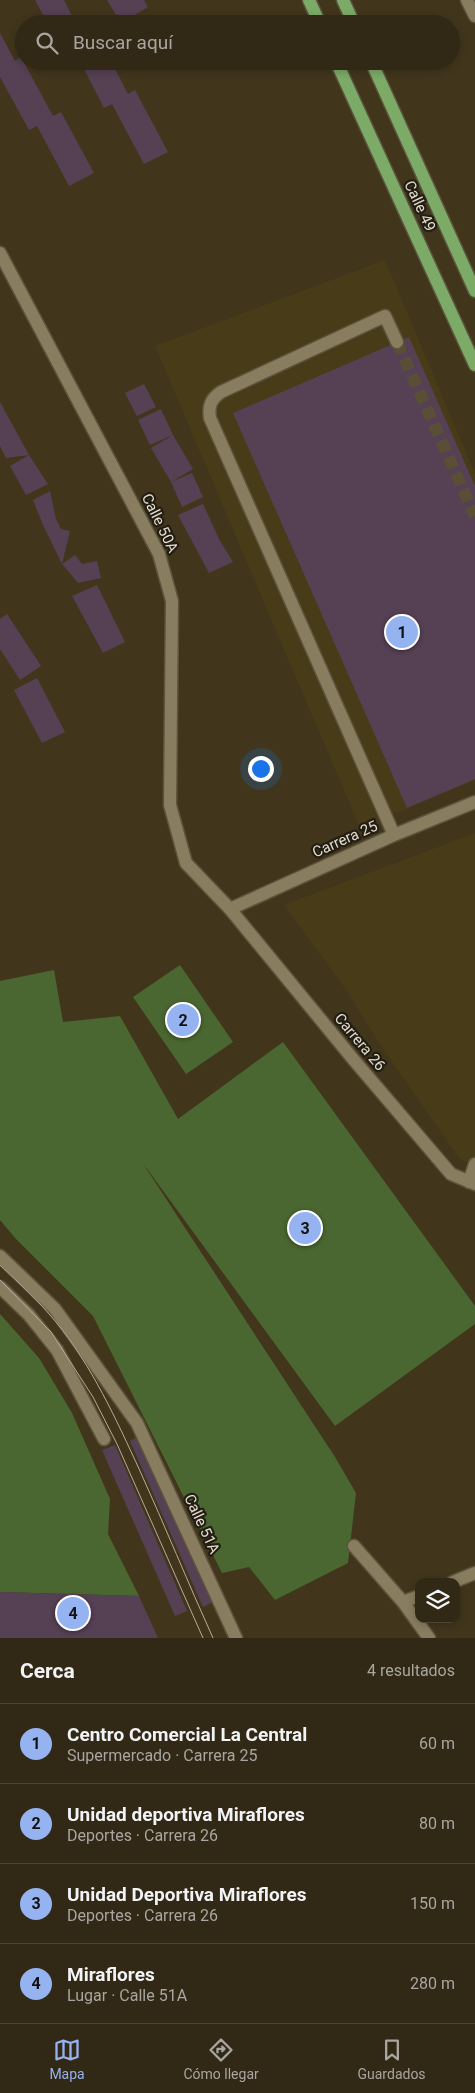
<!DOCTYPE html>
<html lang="es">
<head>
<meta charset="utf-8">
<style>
  :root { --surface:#312815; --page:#3d3422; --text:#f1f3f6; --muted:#a8a6a0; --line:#4c4434; --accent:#95b2f1 }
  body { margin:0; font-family:Roboto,sans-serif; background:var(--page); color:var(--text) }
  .controls { position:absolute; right:15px; bottom:15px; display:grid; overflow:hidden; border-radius:10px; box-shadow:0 2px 8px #0003 }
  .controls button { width:45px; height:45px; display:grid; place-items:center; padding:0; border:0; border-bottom:1px solid var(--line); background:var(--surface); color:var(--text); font:25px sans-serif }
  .you { position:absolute; left:260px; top:768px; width:18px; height:18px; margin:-12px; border:4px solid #fff; border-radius:50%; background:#1a73e8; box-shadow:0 0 0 8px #1a73e833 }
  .badge { display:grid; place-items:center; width:32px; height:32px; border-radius:50%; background:var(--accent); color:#111; font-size:16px; font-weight:700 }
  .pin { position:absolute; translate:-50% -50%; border:2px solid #fff; box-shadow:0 1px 5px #0006 }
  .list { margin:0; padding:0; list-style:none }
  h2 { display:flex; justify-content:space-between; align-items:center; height:65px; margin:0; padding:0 20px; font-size:21px }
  h2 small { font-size:16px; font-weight:400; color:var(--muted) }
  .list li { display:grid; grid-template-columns:32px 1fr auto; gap:15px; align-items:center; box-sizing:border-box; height:80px; padding:0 20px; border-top:1px solid var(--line) }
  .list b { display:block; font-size:19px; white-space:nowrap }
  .list p { margin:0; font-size:16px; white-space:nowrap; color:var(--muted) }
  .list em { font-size:16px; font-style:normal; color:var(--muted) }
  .icon { flex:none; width:28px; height:28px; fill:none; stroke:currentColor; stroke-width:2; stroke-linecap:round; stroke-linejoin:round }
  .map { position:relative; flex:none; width:475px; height:1638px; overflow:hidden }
  .search { position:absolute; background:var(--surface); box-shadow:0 2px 8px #0003; left:15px; right:15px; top:15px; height:55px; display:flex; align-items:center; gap:12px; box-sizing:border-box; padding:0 18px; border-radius:28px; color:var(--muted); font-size:19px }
  .sheet { height:385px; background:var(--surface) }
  nav { display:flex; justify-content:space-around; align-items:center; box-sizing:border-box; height:70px; border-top:1px solid var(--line); background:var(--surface); font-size:14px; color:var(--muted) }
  nav a { display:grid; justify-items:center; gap:2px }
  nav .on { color:var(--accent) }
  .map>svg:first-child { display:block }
  .built { fill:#483b18 }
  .green { fill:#4b6731 }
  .building { fill:#564054 }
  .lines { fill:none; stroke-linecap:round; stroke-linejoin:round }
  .minor-tunnel { stroke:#594f37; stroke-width:12; stroke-dasharray:12 6; stroke-linecap:butt }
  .minor-casing { stroke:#5c533c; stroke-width:15 }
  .major-casing { stroke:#5c533c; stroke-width:15 }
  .minor { stroke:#897d60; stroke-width:12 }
  .major { stroke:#7bab67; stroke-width:12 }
  .tram { stroke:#b5ad9b; stroke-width:1 }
  .labels { text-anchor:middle; stroke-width:4.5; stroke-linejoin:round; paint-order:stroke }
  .street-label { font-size:15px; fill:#e4ddce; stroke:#231e13 }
</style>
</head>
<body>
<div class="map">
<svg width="475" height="1638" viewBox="0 0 475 1638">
  <rect width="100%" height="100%" fill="#41361c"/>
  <!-- built -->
  <path class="built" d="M385 260 475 474V780L360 828 155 346Z
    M475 833V1166L459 1158 379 1043 347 991 284 905Z"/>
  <!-- green -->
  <path class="green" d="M180 965 233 1042 186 1074 133 997Z
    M54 970 63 1022 120 1016 178 1119 283 1042 475 1306V1324L335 1426 142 1162 335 1457 356 1493 348 1563 275 1600 249 1567 222 1573 93 1316 16 1239 0 1220V981Z
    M0 1314 39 1358 72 1413 110 1499 108 1534 139 1596 0 1592Z"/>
  <!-- building -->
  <path class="building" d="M35 0H64L76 24H48Z
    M107 0H144L148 7 121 23Z
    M0 33 15 61 21 57 53 116 61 112 94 173 69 186 37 126 29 130 0 77Z
    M80 61H111L128 94 135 90 168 152 144 164 112 104 104 108Z
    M409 337 475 486V779L407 808 233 413Z
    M144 384 156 407 137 416 125 393Z
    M0 402 29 455 6 458 0 446Z
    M161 409 173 435 150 445 138 420Z
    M173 435 193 469 171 482 151 448Z
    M29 455 48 484 26 495 10 466Z
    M192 473 203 497 182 507 171 482Z
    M50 491 56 519 61 529 70 531 62 564 43 525 33 500Z
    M203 504 219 539 233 562 209 573 178 515Z
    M75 555 82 564 97 561 101 578 78 583 62 564Z
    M97 585 125 642 103 653 72 596Z
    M7 614 41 666 20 680 0 649V619Z
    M37 678 65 732 42 743 14 690Z
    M142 1435 215 1601 203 1607 130 1441Z
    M115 1445 187 1611 175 1616 102 1450Z
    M0 1592 139 1596 158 1638H0Z"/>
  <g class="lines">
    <!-- minor-tunnel -->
    <path class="minor-tunnel" d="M397 342 475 516"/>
    <!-- minor casing -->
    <g class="minor-casing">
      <path id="minor" d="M467 0 475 16
        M0 253 159 554 172 601 170 805 186 863 230 909 353 1059 451 1174 475 1184
        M394 835 210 418C208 406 211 399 221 392L385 316 397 342
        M230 909 394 835 475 802
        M469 1182 475 1164
        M0 1256 55 1309 137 1423 236 1638
        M0 1287 29 1315 57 1350 104 1439
        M354 1546 403 1602 429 1638
        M453 1582 475 1573
        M403 1602 419 1596"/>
    </g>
    <!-- major casing -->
    <g class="major-casing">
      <path id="major" d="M309 0 320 24
        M343 0 354 24
        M336 61 475 365
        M371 61 475 291"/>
    </g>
    <!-- minor -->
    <use href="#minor" class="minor"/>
    <!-- major -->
    <use href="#major" class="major"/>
    <!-- tram -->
    <path class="tram" d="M0 1265C20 1284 39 1301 56 1322 92 1366 116 1419 140 1471 165 1526 188 1583 213 1638
      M0 1280 51 1332 93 1397 117 1444 203 1638"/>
  </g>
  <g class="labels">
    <!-- street labels -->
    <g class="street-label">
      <text transform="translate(420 206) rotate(65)" y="5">Calle 49</text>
      <text transform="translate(160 523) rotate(64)" y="5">Calle 50A</text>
      <text transform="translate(345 839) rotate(-24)" y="5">Carrera 25</text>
      <text transform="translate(360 1042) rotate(50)" y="5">Carrera 26</text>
      <text transform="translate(202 1524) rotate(65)" y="5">Calle 51A</text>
    </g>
  </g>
</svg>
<div class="controls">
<button><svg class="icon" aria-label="layers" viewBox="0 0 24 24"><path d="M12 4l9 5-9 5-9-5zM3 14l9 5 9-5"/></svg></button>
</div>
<div class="you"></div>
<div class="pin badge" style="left:402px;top:632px">1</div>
<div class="pin badge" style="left:183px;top:1020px">2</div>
<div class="pin badge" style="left:305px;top:1228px">3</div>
<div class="pin badge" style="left:73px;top:1613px">4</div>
<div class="search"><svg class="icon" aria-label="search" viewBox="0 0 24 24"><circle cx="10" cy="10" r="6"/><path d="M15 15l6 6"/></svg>Buscar aquí</div>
</div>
<section class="sheet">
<h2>Cerca<small>4 resultados</small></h2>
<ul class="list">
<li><span class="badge">1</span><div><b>Centro Comercial La Central</b><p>Supermercado · Carrera 25</p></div><em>60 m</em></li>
<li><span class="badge">2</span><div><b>Unidad deportiva Miraflores</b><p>Deportes · Carrera 26</p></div><em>80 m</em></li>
<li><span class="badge">3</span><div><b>Unidad Deportiva Miraflores</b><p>Deportes · Carrera 26</p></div><em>150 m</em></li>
<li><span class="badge">4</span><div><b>Miraflores</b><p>Lugar · Calle 51A</p></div><em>280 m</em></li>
</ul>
</section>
<nav>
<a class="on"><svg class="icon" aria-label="map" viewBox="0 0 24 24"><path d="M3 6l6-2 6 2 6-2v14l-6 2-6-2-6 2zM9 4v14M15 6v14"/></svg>Mapa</a>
<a><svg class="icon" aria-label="directions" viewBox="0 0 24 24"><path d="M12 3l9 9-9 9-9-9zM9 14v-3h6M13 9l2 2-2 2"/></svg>Cómo llegar</a>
<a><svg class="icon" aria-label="saved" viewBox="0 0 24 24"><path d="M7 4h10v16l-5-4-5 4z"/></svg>Guardados</a>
</nav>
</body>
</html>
